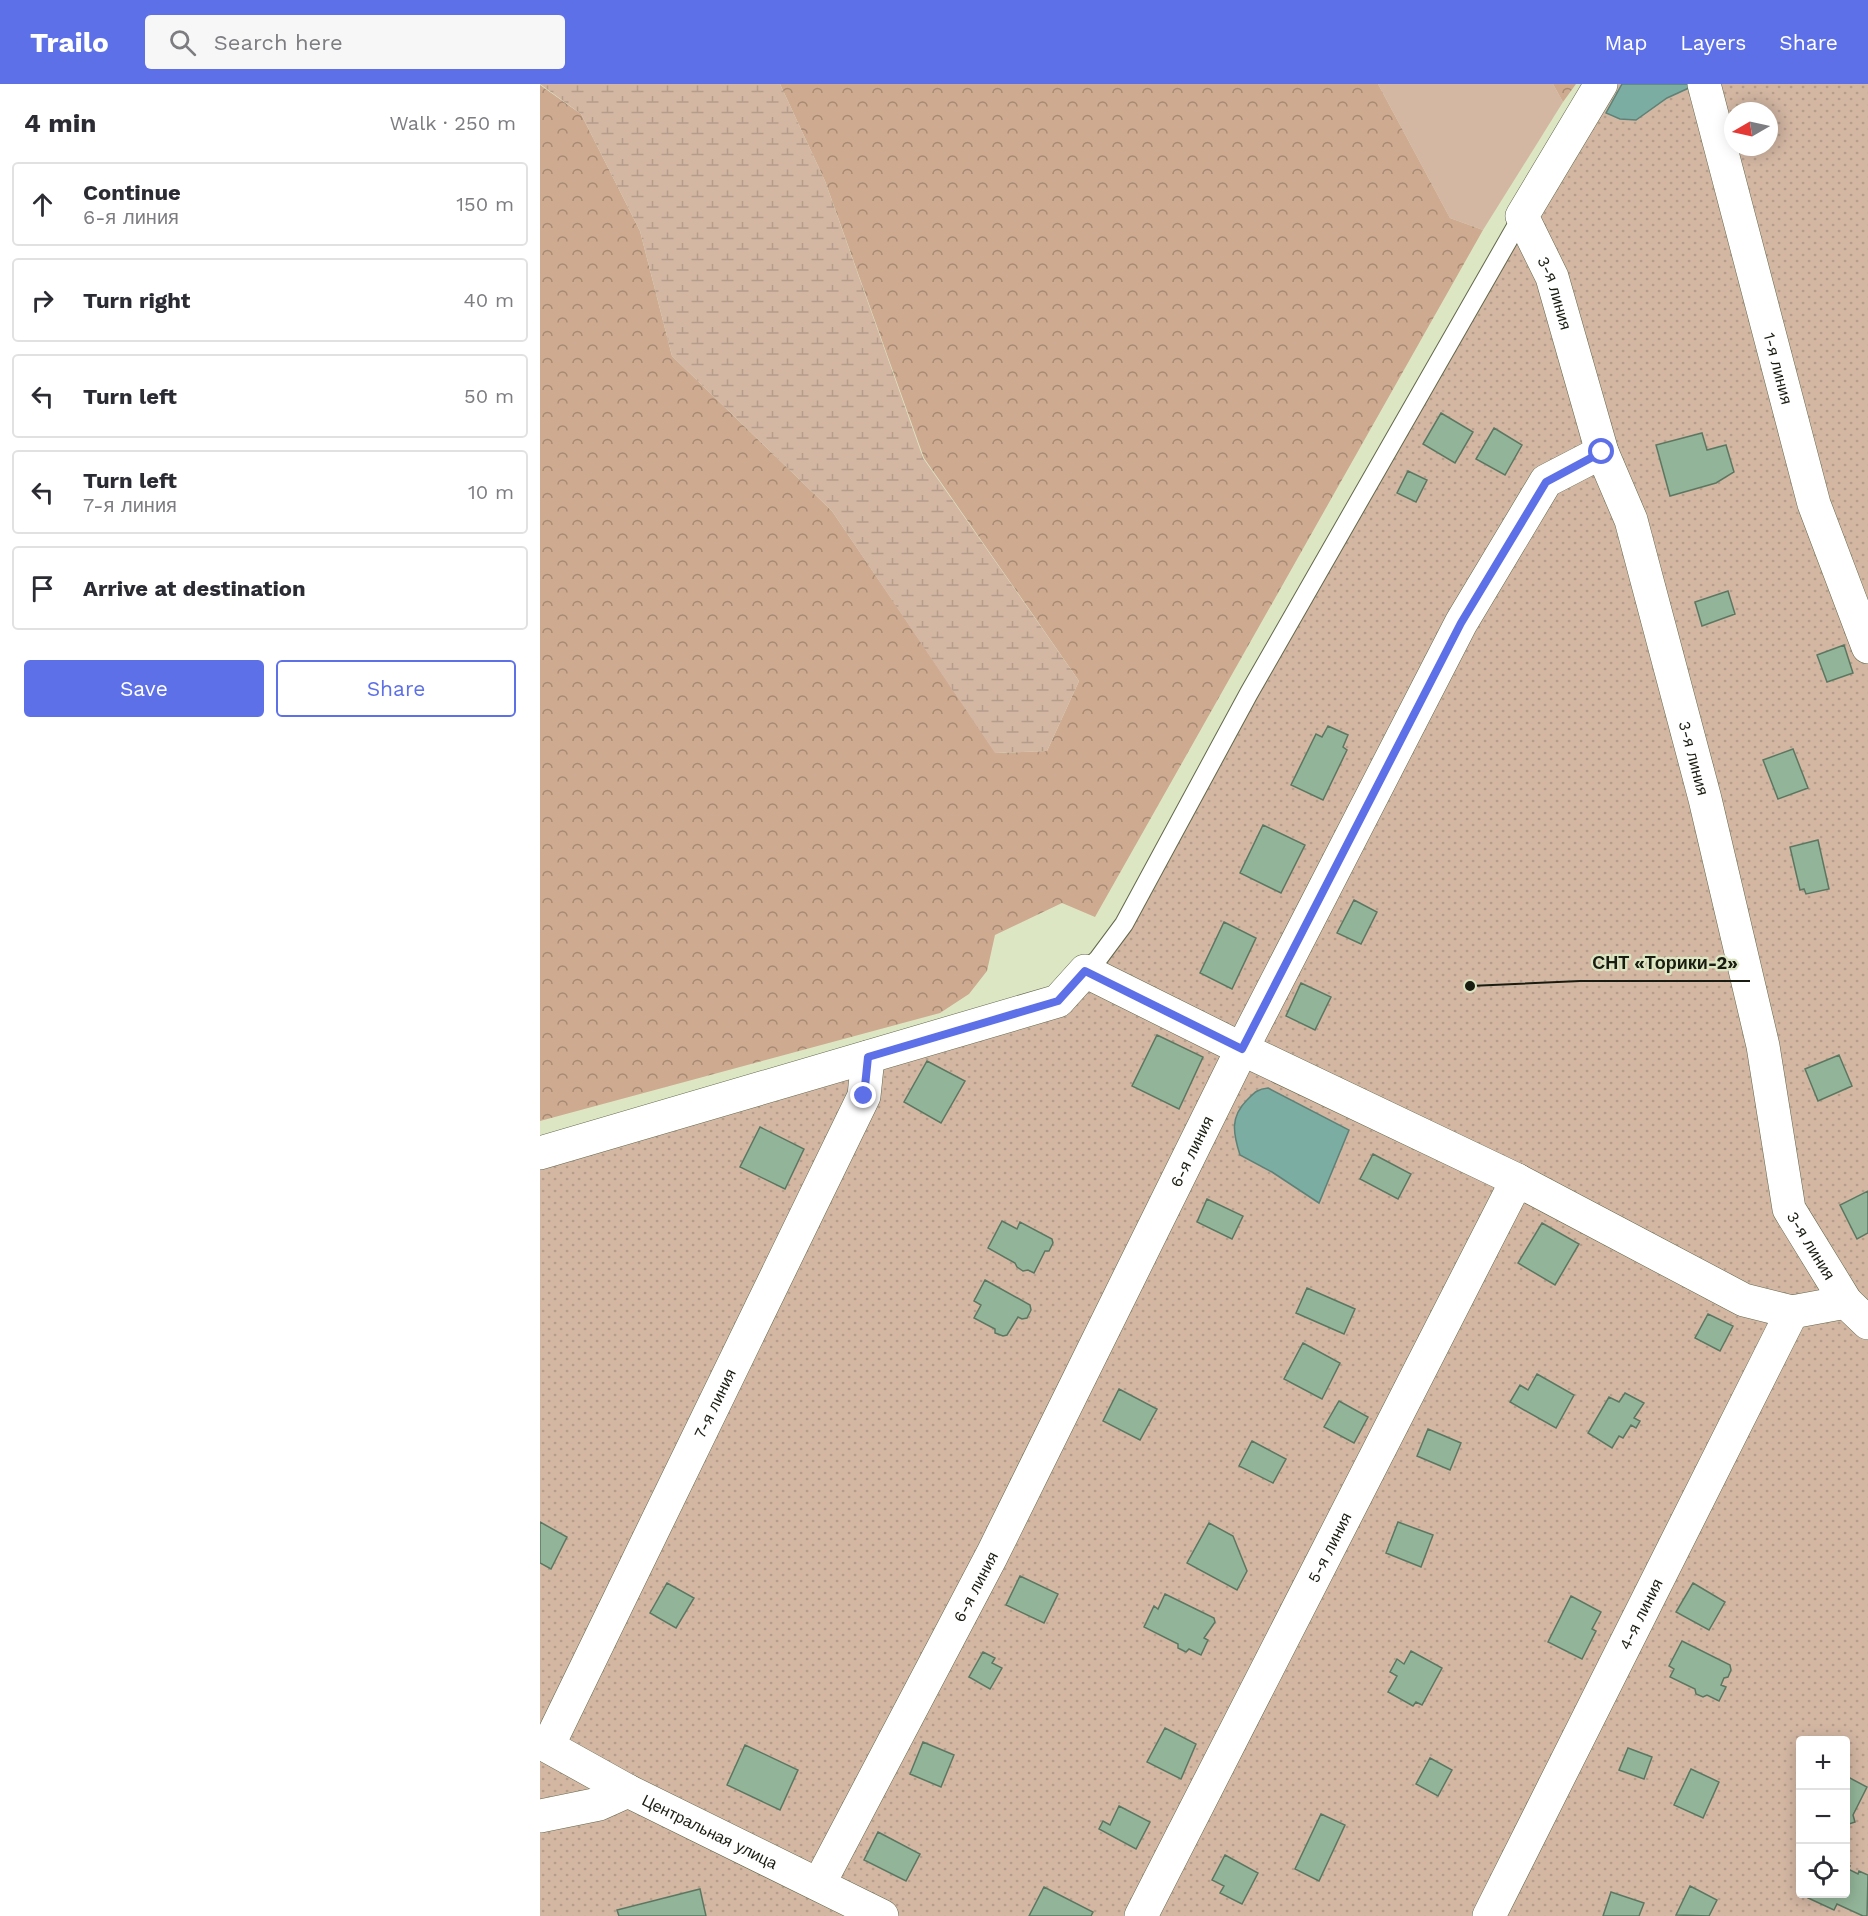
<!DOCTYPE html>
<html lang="en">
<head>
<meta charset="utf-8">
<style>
  :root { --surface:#fff; --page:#f7f7f7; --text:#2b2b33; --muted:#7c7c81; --line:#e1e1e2; --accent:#5d70e7 }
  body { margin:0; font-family:"Work Sans",sans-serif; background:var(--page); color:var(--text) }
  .controls { position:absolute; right:18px; bottom:18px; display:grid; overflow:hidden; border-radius:6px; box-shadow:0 3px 15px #0003 }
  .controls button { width:54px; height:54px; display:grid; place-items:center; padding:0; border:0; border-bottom:2px solid var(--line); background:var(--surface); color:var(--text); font:30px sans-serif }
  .compass { position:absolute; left:1184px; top:18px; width:54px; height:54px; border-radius:50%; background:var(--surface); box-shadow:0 3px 15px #0003; rotate:261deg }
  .stop { position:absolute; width:18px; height:18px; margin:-14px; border:4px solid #5d70e7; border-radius:50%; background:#fff }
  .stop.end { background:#5d70e7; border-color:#fff; box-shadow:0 2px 6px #0008 }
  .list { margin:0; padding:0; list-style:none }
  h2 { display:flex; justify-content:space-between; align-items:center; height:78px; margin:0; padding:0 24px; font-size:26px }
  h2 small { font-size:20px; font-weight:400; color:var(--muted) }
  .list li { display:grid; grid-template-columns:39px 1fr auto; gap:18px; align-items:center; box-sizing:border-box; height:84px; margin:0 12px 12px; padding:0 12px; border:2px solid var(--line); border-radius:6px }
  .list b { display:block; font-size:22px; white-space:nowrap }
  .list p { margin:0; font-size:20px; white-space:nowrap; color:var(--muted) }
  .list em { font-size:20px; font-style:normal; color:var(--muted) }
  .actions { display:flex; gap:12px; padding:18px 24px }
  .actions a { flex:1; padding:14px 0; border:2px solid var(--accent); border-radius:6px; text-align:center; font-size:21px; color:var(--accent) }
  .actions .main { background:var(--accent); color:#fff }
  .icon { flex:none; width:33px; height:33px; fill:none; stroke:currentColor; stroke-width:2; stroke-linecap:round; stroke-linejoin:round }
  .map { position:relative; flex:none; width:1328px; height:1832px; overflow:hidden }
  header { display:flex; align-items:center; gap:36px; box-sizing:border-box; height:84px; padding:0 30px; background:var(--accent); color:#fff }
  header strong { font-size:28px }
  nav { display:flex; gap:33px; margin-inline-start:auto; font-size:21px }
  .search { width:420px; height:54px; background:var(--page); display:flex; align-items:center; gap:15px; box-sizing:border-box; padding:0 21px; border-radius:6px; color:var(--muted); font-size:22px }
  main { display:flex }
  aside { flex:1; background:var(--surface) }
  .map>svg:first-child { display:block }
  .grass { fill:#d3b7a3 }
  .forest { fill:url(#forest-crowns) }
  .wetland { fill:url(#wetland-marsh) }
  .garden { fill:url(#garden-dots); fill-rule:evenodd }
  .water { fill:#7bada3; stroke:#5e8277; stroke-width:1.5 }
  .building { fill:#92b498; stroke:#5c7761; stroke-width:1.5 }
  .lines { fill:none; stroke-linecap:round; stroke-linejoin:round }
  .lane-casing { stroke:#61684a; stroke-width:20 }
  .street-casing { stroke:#61684a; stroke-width:34 }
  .lane { stroke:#fff; stroke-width:18 }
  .street { stroke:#fff; stroke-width:33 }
  .route { stroke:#5d70e7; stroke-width:8 }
  .labels { text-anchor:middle; stroke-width:4.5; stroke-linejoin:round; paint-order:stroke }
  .street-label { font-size:16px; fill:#191c10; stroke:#dde6c3 }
  .leader { fill:none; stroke:#191c10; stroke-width:2 }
  .callout-dot { fill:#191c10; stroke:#dde6c3; stroke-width:2 }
  .callout-label { font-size:18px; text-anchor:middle; font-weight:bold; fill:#191c10; stroke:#dde6c3; stroke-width:4.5; stroke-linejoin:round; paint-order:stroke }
</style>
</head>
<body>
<header>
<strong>Trailo</strong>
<div class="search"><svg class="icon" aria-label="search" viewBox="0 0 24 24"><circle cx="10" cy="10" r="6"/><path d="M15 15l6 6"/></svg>Search here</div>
<nav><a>Map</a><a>Layers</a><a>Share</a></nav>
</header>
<main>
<aside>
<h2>4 min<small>Walk · 250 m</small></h2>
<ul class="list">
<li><svg class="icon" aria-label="ahead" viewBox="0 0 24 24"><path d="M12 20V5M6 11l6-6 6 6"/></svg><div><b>Continue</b><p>6-я линия</p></div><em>150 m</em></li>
<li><svg class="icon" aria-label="right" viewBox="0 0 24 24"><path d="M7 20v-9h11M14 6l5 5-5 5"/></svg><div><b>Turn right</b></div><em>40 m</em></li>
<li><svg class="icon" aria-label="left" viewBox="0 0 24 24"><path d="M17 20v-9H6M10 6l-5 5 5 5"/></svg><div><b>Turn left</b></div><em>50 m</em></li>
<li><svg class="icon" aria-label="left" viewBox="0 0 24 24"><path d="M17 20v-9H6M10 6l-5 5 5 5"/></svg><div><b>Turn left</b><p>7-я линия</p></div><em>10 m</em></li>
<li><svg class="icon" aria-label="arrive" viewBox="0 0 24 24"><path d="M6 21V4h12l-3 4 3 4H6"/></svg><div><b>Arrive at destination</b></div></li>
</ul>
<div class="actions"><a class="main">Save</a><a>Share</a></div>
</aside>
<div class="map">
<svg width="1328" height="1832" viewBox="0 0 1328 1832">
  <defs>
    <pattern id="forest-crowns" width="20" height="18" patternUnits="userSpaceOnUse" patternTransform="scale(1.5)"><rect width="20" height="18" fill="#ceaa90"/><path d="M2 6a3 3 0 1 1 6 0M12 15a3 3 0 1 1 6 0" fill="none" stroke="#a68a74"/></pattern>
    <pattern id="wetland-marsh" width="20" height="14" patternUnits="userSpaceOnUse" patternTransform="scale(1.5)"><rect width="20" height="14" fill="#d3b7a3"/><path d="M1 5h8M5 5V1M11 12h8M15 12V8" fill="none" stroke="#b59d8b"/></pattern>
    <pattern id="garden-dots" width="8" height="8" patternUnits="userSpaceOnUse" patternTransform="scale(1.5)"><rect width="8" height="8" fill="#d3b7a3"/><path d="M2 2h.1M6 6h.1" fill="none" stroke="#b59d8b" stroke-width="1.8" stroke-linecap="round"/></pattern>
  </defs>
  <rect width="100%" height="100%" fill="#dde6c3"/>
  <!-- grass -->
  <path class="grass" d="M838 0H1013L1023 18 943 146 910 134Z"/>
  <!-- forest -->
  <path class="forest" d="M240 0H838L910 134 943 146 555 833 522 819 455 851 447 887 429 910 400 929 0 1037V1L41 30 100 147 132 272 292 427 456 669 507 667 539 597 384 374 285 97Z
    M1013 0H1036L1023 18Z"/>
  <!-- wetland -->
  <path class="wetland" d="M0 0H240L285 97 383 374 539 597 507 667 455 669 292 427 132 272 100 147 41 30Z"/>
  <!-- garden -->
  <path class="garden" d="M1061 0H1328V1832H0V1069L518 917 558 875ZM1193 27H1229V63H1193ZM1260 1656H1306V1810H1260Z"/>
  <!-- water -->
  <path class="water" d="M1082 0H1150L1151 3 1127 14 1096 36 1080 35 1066 29Z
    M728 1004 809 1046 779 1119 732 1088 700 1071C693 1049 690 1033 707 1016 714 1009 717 1005 728 1004Z"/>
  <!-- building -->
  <path class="building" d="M901 329 933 348 915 379 883 360Z
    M954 344 982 361 965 391 936 375Z
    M1162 349 1167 366 1186 361 1194 388 1176 399 1130 412 1116 361Z
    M868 387 887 396 876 418 857 409Z
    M1188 507 1195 530 1162 542 1155 518Z
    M1304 561 1313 589 1287 598 1277 571Z
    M788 642 808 651 803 663 807 666 783 716 751 701 776 650 782 653Z
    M1253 665 1268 704 1238 715 1223 676Z
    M723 741 765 761 741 809 700 789Z
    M1278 756 1289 805 1266 810 1264 805 1260 806 1250 763Z
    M814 816 837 828 821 860 797 849Z
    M684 838 716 854 692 905 660 889Z
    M761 899 791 913 775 946 746 932Z
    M617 951 663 973 639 1025 592 1002Z
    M1299 971 1312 1002 1278 1017 1265 985Z
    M387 977 425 997 401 1039 364 1018Z
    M220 1043 264 1065 245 1105 200 1083Z
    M833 1070 871 1090 858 1115 820 1095Z
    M1328 1107V1149L1317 1155 1300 1121Z
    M667 1115 703 1132 692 1155 657 1138Z
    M462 1137 477 1145 480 1138 512 1155 513 1159 509 1167H505L494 1189 488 1186 483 1187 477 1183 475 1179 448 1164Z
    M1002 1139 1039 1160 1015 1201 978 1179Z
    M445 1196 490 1221 491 1226 487 1234 482 1235 478 1233 467 1251 463 1252 455 1249V1245L434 1234 441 1221 434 1217Z
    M767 1204 815 1225 804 1250 756 1229Z
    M1168 1230 1193 1242 1180 1267 1155 1254Z
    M763 1259 800 1279 782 1315 744 1295Z
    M997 1290 1034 1311 1016 1344 970 1318 980 1301 988 1306Z
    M579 1305 617 1325 600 1356 563 1337Z
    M1085 1309 1104 1319 1094 1334 1100 1337 1096 1344 1091 1341 1083 1354 1079 1352 1072 1364 1048 1349 1069 1313 1079 1318Z
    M799 1317 828 1333 814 1359 784 1343Z
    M888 1345 921 1359 910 1386 877 1372Z
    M712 1357 746 1375 733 1399 699 1382Z
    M0 1438 27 1453 11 1485 0 1479Z
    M858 1438 893 1451 881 1483 846 1469Z
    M669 1439 693 1452 707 1487 697 1506 647 1479Z
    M480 1492 518 1510 504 1539 466 1521Z
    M127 1499 154 1514 136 1544 110 1529Z
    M1153 1499 1185 1518 1169 1546 1136 1528Z
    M625 1510 674 1534 675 1538 664 1554 668 1556 661 1571 649 1565 646 1568 638 1564V1560L604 1543 614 1522 618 1525Z
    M1031 1512 1061 1528 1052 1545 1056 1547 1042 1575 1008 1558Z
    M1142 1557 1190 1581 1191 1586 1188 1593 1184 1594 1181 1601 1186 1603 1179 1617 1167 1611 1163 1613 1156 1610 1155 1605 1130 1593 1134 1585 1129 1582Z
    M871 1567 902 1584 882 1621 876 1618 873 1622 848 1608 857 1592 850 1588 857 1575 864 1580Z
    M443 1568 455 1574 452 1579 462 1584 450 1605 429 1593Z
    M625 1644 656 1660 641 1695 607 1678Z
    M383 1658 414 1671 401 1703 370 1690Z
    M205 1661 258 1686 240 1726 187 1701Z
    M1088 1664 1112 1673 1104 1695 1079 1686Z
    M890 1674 912 1686 898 1712 876 1700Z
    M1151 1685 1179 1698 1163 1734 1134 1721Z
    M1306 1692 1327 1703 1313 1731 1315 1738 1306 1741Z
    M579 1722 610 1738 596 1765 559 1745 563 1737 570 1741Z
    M781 1730 805 1741 779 1797 755 1785Z
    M338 1748 380 1770 366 1797 324 1776Z
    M685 1771 718 1789 702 1820 680 1809 684 1802 672 1796Z
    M1306 1781 1310 1782 1308 1785 1318 1790 1319 1787 1328 1791 1327 1832H1323L1297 1820 1294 1826 1268 1814 1271 1810H1306Z
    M1150 1802 1177 1816 1169 1832 1136 1831Z
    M504 1803 553 1828 551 1832H489Z
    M160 1805 166 1832H79L77 1826Z
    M1071 1808 1104 1819 1099 1832H1063Z"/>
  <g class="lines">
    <!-- lane casing -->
    <g class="lane-casing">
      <path id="lane" d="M545 887 558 875 584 840 709 609 982 132"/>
    </g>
    <!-- street casing -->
    <g class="street-casing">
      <g id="street">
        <path id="s1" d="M1061 0 982 132 1012 193 1062 368 1091 436 1165 715 1223 962 1249 1125 1306 1218 1328 1239"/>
        <path id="s2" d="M1164 0 1274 420 1328 563"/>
        <path d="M0 1069 518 917 545 887 702 965 977 1096 1204 1216 1252 1228 1306 1218"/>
        <path id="s3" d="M0 1658 88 1707 342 1832"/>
        <path id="s4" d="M8 1662 324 1012 328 973"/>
        <path d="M0 1732 59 1720 88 1707"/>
        <path id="s5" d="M279 1800 452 1471 702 965 921 539 1006 397 1062 368"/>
        <path id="s6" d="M601 1832 977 1096"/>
        <path id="s7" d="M949 1832 1252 1228"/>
      </g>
    </g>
    <!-- lane -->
    <use href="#lane" class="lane"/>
    <!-- street -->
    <use href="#street" class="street"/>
  </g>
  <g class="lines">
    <!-- route -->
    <path class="route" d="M324 1012 328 973 518 917 545 887 702 965 921 539 1006 398 1062 368"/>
  </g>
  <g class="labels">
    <!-- street labels -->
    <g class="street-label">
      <text dy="6" stroke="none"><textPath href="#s1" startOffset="238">3-я линия</textPath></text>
      <text dy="6" stroke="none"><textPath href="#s2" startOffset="294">1-я линия</textPath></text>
      <text dy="6" stroke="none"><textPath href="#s1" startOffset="724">3-я линия</textPath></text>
      <text dy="6" stroke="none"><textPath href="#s5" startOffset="822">6-я линия</textPath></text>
      <text dy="6" stroke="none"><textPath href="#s1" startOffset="1228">3-я линия</textPath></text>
      <text dy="6" stroke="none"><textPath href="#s4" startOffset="381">7-я линия</textPath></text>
      <text dy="6" stroke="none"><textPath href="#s6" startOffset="414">5-я линия</textPath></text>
      <text dy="6" stroke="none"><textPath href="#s5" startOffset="336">6-я линия</textPath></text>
      <text dy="6" stroke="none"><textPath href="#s7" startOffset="338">4-я линия</textPath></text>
      <text dy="6" stroke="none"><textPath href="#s3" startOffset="192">Центральная улица</textPath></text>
    </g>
  </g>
  <!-- callouts -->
  <path class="leader" d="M930 902L1040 897H1210"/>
  <circle class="callout-dot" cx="930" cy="902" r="6"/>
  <g class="callout-label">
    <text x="1125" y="885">СНТ «Торики-2»</text>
  </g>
</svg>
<div class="controls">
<button>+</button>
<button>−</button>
<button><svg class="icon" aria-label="locate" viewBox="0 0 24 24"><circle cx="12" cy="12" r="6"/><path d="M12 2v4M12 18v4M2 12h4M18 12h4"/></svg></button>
</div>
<svg class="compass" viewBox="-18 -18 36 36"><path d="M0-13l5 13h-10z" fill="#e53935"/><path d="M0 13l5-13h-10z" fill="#7c7c81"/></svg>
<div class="stop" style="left:1062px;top:368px"></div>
<div class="stop end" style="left:324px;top:1012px"></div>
</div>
</main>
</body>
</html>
